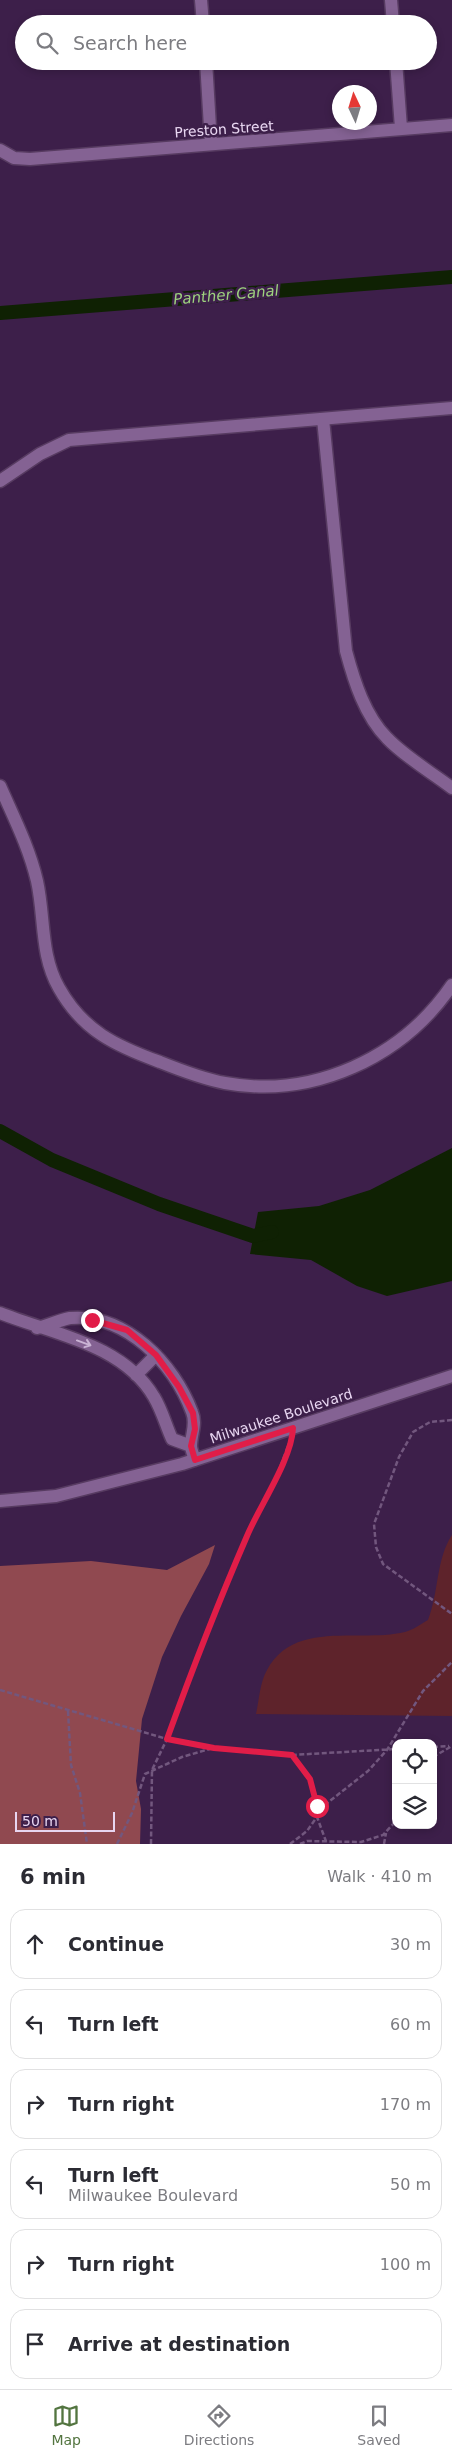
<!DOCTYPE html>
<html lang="en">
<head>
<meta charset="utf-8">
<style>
  :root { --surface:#fff; --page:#f2f2f3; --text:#2b2b33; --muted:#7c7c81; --line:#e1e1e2; --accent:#537540 }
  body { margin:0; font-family:"DejaVu Sans",sans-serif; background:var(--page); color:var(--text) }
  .controls { position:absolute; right:15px; bottom:15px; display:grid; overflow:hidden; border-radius:10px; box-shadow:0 2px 8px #0003 }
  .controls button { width:45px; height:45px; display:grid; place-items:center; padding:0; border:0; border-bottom:1px solid var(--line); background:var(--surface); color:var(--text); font:25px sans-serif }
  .compass { position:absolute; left:332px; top:85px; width:45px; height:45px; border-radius:50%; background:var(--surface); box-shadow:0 2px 8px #0003; rotate:356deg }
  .scale { position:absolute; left:15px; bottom:12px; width:100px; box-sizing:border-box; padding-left:5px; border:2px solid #e8d6f1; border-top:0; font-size:14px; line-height:18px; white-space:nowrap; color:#e8d6f1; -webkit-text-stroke:4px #3d1f4a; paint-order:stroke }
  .stop { position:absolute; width:15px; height:15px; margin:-11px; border:4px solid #e11d48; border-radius:50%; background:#fff }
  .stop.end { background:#e11d48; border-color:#fff; box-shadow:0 1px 5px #0008 }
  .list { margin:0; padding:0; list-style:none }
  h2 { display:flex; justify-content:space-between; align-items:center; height:65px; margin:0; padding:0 20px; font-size:21px }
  h2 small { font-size:16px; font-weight:400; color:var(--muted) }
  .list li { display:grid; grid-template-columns:32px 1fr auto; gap:15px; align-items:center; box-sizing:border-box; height:70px; margin:0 10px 10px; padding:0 10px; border:1px solid var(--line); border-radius:15px }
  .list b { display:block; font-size:19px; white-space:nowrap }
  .list p { margin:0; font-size:16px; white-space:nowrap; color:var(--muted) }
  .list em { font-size:16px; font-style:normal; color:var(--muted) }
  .icon { flex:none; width:28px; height:28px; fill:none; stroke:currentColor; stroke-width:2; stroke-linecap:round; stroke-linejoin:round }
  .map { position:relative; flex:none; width:452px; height:1844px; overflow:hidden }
  .search { position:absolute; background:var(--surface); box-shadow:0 2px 8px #0003; left:15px; right:15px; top:15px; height:55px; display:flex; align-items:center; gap:12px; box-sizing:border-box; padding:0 18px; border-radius:28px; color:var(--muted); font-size:19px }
  .sheet { height:545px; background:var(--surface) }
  nav { display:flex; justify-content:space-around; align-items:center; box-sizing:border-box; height:70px; border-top:1px solid var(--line); background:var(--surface); font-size:14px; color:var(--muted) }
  nav a { display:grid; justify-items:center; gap:2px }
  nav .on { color:var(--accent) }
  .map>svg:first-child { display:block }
  .green { fill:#5e232b }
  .forest { fill:#904950 }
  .water { fill:#0f2103 }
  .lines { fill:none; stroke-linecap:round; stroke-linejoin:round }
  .canal { stroke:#0f2103; stroke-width:14 }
  .street-casing { stroke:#573b61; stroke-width:15 }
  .path { stroke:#72577e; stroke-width:2.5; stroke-dasharray:5 2.5; stroke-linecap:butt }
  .street { stroke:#846293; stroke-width:12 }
  .oneway { stroke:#cab3d5 }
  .route { stroke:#e11d48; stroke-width:6 }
  .labels { text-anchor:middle; stroke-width:5; stroke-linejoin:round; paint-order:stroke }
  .street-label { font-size:14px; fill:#e8d6f1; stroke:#3d1f4a }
  .water-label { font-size:15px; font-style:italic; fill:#9dd27e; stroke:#3d1f4a }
</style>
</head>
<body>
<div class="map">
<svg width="452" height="1844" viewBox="0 0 452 1844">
  <rect width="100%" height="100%" fill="#3d1f4a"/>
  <!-- green -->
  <path class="green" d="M452 1535V1716L256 1714C259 1700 260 1682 267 1670 294 1619 360 1643 405 1632 413 1630 421 1624 428 1620 439 1592 436 1559 452 1535Z"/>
  <!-- forest -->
  <path class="forest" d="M215 1545 209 1564 181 1616 162 1657 142 1719 136 1781 141 1809 140 1844H0V1566L91 1561 167 1570Z"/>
  <!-- water -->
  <path class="water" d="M452 1148V1281L387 1296 357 1286 311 1260 250 1254 258 1212 319 1206 370 1190Z"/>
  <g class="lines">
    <!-- canal -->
    <path class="canal" d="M0 313 452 277
      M0 1131 52 1160 159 1204 253 1236 272 1232"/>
    <!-- street casing -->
    <g class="street-casing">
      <path id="street" d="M201 0 203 24
        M391 0 393 24
        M206 61 211 144
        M396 61 401 128
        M0 150 14 158 30 159 452 125
        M323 419 346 651C354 681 365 716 387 738 405 757 431 772 452 788
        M0 481 40 454 69 440 452 408
        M0 786C14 818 29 847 37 881 45 917 40 955 59 988 83 1031 116 1046 160 1062 180 1070 203 1079 225 1083 313 1099 402 1058 452 985
        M0 1313C53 1334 123 1344 154 1397 162 1410 166 1426 172 1439L191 1446
        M37 1328C48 1325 60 1320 70 1318 126 1313 174 1364 192 1412 197 1424 191 1434 191 1446 191 1450 194 1456 195 1460
        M136 1375 156 1355
        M0 1501 56 1496 182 1464 452 1376"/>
    </g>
    <!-- path -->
    <path class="path" d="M452 1420 430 1422 413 1432 399 1457 374 1524 376 1547 383 1564 452 1614
      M0 1690 167 1739 214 1748 292 1755 396 1749
      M68 1711 71 1765 80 1793 87 1844
      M433 1747 449 1746
      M292 1755 309 1779 317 1806V1817L327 1844
      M433 1757 452 1746
      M117 1844 132 1813 145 1774 182 1757 213 1748
      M151 1844 152 1770 167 1739 194 1664 248 1534 276 1478 290 1441
      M290 1844 307 1831 326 1804 368 1771 387 1750 423 1691 452 1662
      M300 1844 307 1841 361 1842 383 1835 396 1821
      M384 1844 386 1833"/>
    <!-- street -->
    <use href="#street" class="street"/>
  </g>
  <!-- one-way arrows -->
  <defs><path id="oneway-shaft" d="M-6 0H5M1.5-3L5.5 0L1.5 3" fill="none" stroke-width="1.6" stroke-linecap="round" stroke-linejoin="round" transform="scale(1.25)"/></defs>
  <use class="oneway" href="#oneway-shaft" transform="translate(84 1343) rotate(20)"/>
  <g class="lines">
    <!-- route -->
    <path class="route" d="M92 1320 127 1330 156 1355 179 1387 193 1413 195 1429 191 1446 195 1460 293 1428C292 1459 259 1507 247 1536 218 1603 192 1670 167 1739L214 1748 292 1755 310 1779 317 1806"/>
  </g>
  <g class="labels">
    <!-- street labels -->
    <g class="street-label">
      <text transform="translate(224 129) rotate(-4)" y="5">Preston Street</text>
      <text transform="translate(281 1416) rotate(-18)" y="5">Milwaukee Boulevard</text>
    </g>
    <!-- water labels -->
    <g class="water-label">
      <text transform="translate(226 295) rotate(-5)" y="5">Panther Canal</text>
    </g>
  </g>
</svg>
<div class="controls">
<button><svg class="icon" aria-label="locate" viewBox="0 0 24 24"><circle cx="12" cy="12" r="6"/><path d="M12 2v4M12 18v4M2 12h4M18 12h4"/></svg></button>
<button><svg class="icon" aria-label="layers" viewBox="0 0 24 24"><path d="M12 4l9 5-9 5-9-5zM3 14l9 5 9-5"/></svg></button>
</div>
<svg class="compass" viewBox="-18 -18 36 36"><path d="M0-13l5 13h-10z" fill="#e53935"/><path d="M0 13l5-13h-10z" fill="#7c7c81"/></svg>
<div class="scale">50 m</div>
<div class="stop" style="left:317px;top:1806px"></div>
<div class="stop end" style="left:92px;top:1320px"></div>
<div class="search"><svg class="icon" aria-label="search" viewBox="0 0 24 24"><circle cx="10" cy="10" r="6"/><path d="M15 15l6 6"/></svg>Search here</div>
</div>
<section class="sheet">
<h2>6 min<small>Walk · 410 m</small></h2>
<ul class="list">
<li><svg class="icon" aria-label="ahead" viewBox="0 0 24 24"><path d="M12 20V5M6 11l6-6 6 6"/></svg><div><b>Continue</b></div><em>30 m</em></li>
<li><svg class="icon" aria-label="left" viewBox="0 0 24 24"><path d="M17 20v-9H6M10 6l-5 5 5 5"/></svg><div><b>Turn left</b></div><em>60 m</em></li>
<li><svg class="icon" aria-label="right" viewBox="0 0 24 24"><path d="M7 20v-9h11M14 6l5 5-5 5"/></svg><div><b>Turn right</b></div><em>170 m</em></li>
<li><svg class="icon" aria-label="left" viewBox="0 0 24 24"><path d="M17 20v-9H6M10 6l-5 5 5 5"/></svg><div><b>Turn left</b><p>Milwaukee Boulevard</p></div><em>50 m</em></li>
<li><svg class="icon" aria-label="right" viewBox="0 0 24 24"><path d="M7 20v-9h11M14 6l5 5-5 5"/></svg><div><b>Turn right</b></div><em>100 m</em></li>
<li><svg class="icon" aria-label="arrive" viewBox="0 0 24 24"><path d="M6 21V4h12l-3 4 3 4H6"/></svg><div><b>Arrive at destination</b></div></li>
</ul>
</section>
<nav>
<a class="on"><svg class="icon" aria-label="map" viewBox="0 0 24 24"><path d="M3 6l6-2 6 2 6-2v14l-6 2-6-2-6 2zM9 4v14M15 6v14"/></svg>Map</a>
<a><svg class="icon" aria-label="directions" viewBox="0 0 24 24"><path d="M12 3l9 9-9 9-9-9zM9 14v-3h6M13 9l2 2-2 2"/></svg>Directions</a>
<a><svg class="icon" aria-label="saved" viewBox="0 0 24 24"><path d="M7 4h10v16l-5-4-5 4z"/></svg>Saved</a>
</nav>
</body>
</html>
